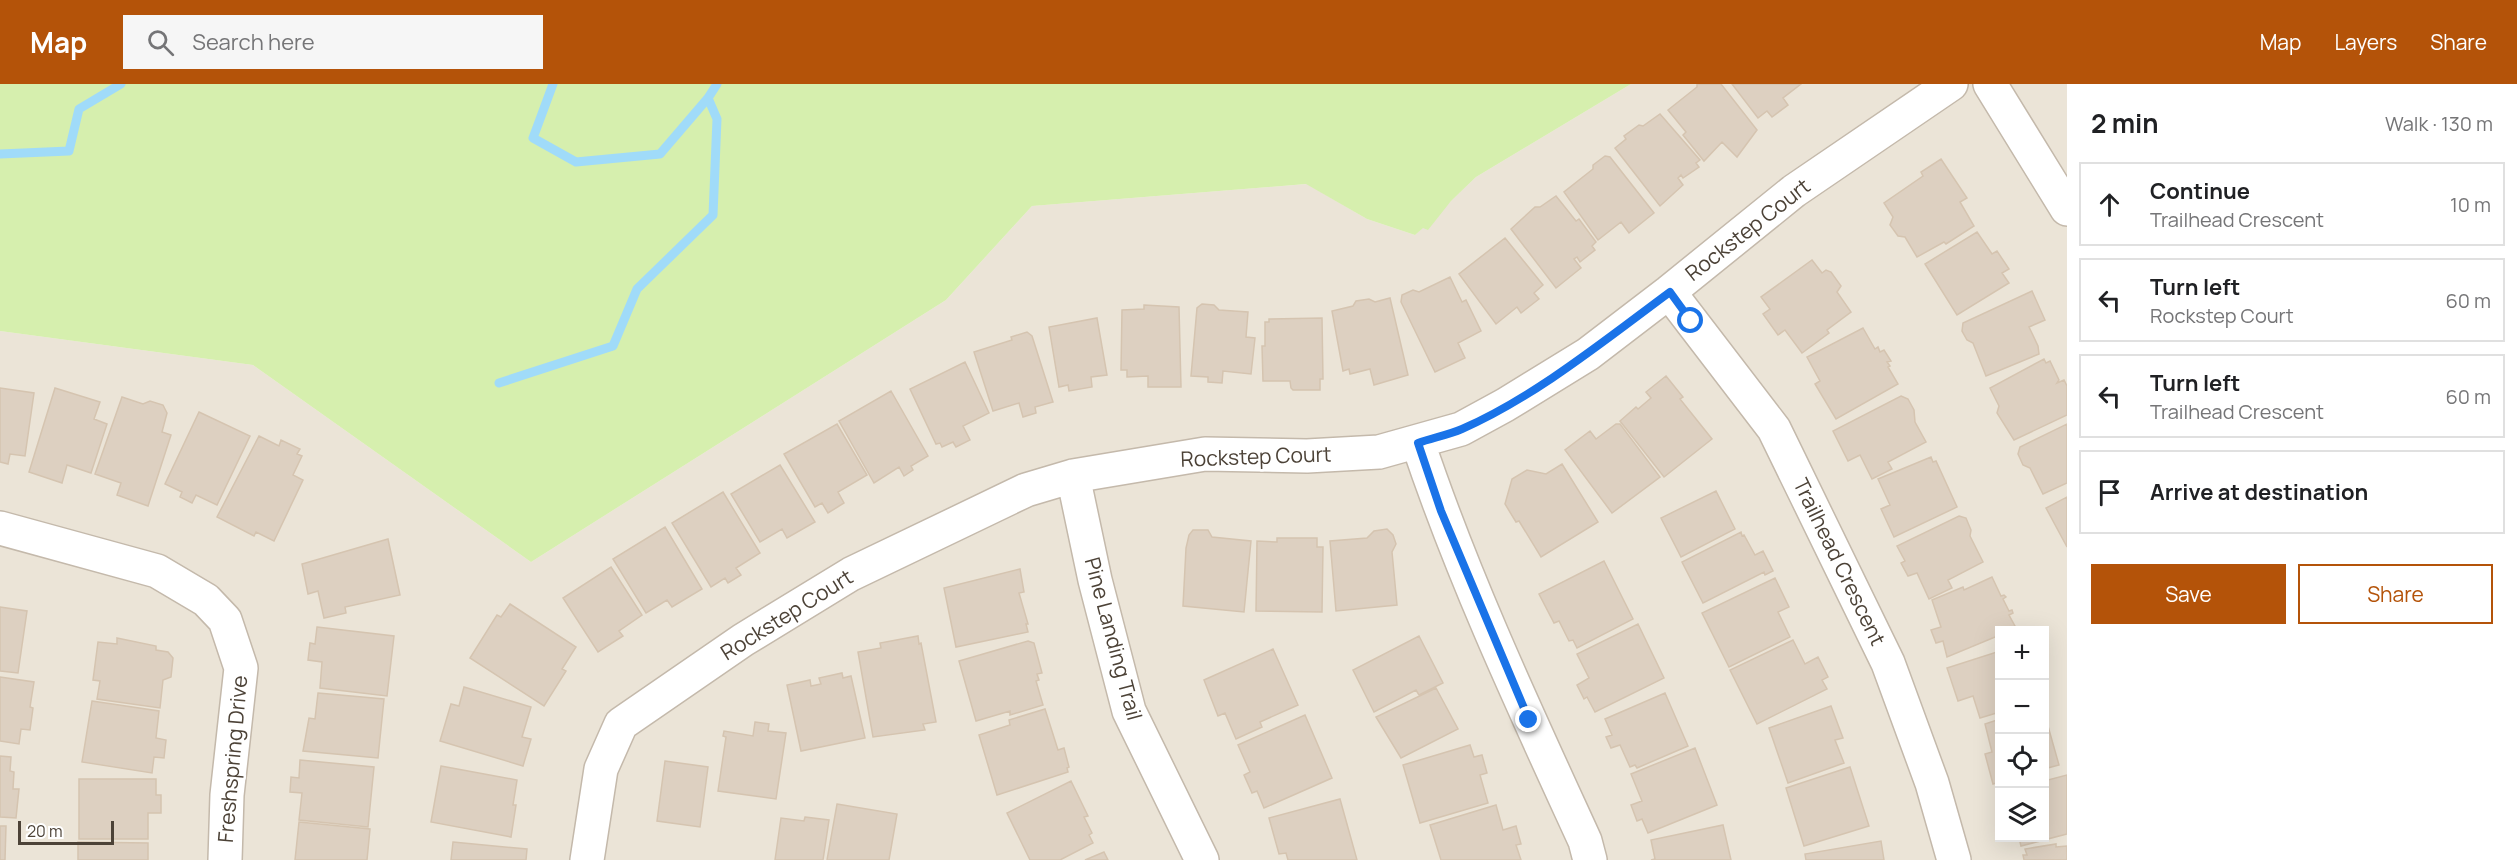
<!DOCTYPE html>
<html lang="en">
<head>
<meta charset="utf-8">
<style>
  :root { --surface:#fff; --page:#f6f6f6; --text:#202124; --muted:#757577; --line:#e0e0e0; --accent:#b45309 }
  body { margin:0; font-family:Manrope,sans-serif; background:var(--page); color:var(--text) }
  .controls { position:absolute; right:18px; bottom:18px; display:grid; overflow:hidden; border-radius:0px; box-shadow:0 6px 24px #0002 }
  .controls button { width:54px; height:54px; display:grid; place-items:center; padding:0; border:0; border-bottom:2px solid var(--line); background:var(--surface); color:var(--text); font:30px sans-serif }
  .scale { position:absolute; left:18px; bottom:15px; width:96px; box-sizing:border-box; padding-left:6px; border:3px solid #4c4237; border-top:0; font-size:16px; line-height:21px; white-space:nowrap; color:#4c4237; -webkit-text-stroke:4px #fff; paint-order:stroke }
  .stop { position:absolute; width:18px; height:18px; margin:-14px; border:4px solid #1a73e8; border-radius:50%; background:#fff }
  .stop.end { background:#1a73e8; border-color:#fff; box-shadow:0 2px 6px #0008 }
  .list { margin:0; padding:0; list-style:none }
  h2 { display:flex; justify-content:space-between; align-items:center; height:78px; margin:0; padding:0 24px; font-size:26px }
  h2 small { font-size:20px; font-weight:400; color:var(--muted) }
  .list li { display:grid; grid-template-columns:39px 1fr auto; gap:18px; align-items:center; box-sizing:border-box; height:84px; margin:0 12px 12px; padding:0 12px; border:2px solid var(--line); border-radius:0px }
  .list b { display:block; font-size:22px; white-space:nowrap }
  .list p { margin:0; font-size:20px; white-space:nowrap; color:var(--muted) }
  .list em { font-size:20px; font-style:normal; color:var(--muted) }
  .actions { display:flex; gap:12px; padding:18px 24px }
  .actions a { flex:1; padding:14px 0; border:2px solid var(--accent); border-radius:0px; text-align:center; font-size:21px; color:var(--accent) }
  .actions .main { background:var(--accent); color:#fff }
  .icon { flex:none; width:33px; height:33px; fill:none; stroke:currentColor; stroke-width:2; stroke-linecap:round; stroke-linejoin:round }
  .map { position:relative; flex:none; width:2067px; height:776px; overflow:hidden }
  header { display:flex; align-items:center; gap:36px; box-sizing:border-box; height:84px; padding:0 30px; background:var(--accent); color:#fff }
  header strong { font-size:28px }
  nav { display:flex; gap:33px; margin-inline-start:auto; font-size:21px }
  .search { width:420px; height:54px; background:var(--page); display:flex; align-items:center; gap:15px; box-sizing:border-box; padding:0 21px; border-radius:0px; color:var(--muted); font-size:22px }
  main { display:flex }
  aside { flex:1; background:var(--surface) }
  .map>svg:first-child { display:block }
  .residential { fill:#ebe4d7; fill-rule:evenodd }
  .green { fill:#d6efae }
  .lines { fill:none; stroke-linecap:round; stroke-linejoin:round }
  .stream { stroke:#a0dbf9; stroke-width:9 }
  .building { fill:#ddd0c1; stroke:#d5c4b0; stroke-width:1.5 }
  .minor-casing { stroke:#c4b9ab; stroke-width:36 }
  .tertiary-casing { stroke:#c4b9ab; stroke-width:36 }
  .minor { stroke:#fff; stroke-width:33 }
  .tertiary { stroke:#fff; stroke-width:33 }
  .route { stroke:#1a73e8; stroke-width:8 }
  .labels { text-anchor:middle; stroke-width:5; stroke-linejoin:round; paint-order:stroke }
  .street-label { font-size:21px; fill:#4c4237; stroke:#fff }
</style>
</head>
<body>
<header>
<strong>Map</strong>
<div class="search"><svg class="icon" aria-label="search" viewBox="0 0 24 24"><circle cx="10" cy="10" r="6"/><path d="M15 15l6 6"/></svg>Search here</div>
<nav><a>Map</a><a>Layers</a><a>Share</a></nav>
</header>
<main>
<div class="map">
<svg width="2067" height="776" viewBox="0 0 2067 776">
  <rect width="100%" height="100%" fill="#f7f2ea"/>
  <!-- residential -->
  <path class="residential" d="M1631 0H2067V776H0V247L253 281 531 478 946 216 1032 122 1307 100 1367 135 1415 151 1476 93ZM2000 546H2044V754H2000Z"/>
  <!-- green -->
  <path class="green" d="M0 0H1631L1476 93 1451 117 1428 146 1423 144 1415 151 1367 135 1306 100 1032 122 946 216 531 478 253 281 0 247Z"/>
  <g class="lines">
    <!-- stream -->
    <path class="stream" d="M553 0 533 54 576 78 660 70 708 14 717 0
      M0 70 69 67 79 25 121 0
      M499 299 613 262 637 205 713 131 717 35 708 14"/>
  </g>
  <!-- building -->
  <path class="building" d="M1697 0H1721L1757 46 1737 73 1722 58 1704 77 1683 51 1686 48 1668 26 1697 3Z
    M1732 0H1801L1783 14 1788 21 1772 33 1767 27 1758 34Z
    M1660 30 1700 76 1696 79 1699 83 1683 94 1681 91 1678 94 1683 101 1660 122 1615 64 1626 55 1624 52 1639 41 1643 42Z
    M1605 72 1610 73 1654 129 1629 149 1621 138 1598 156 1564 108 1593 85V81Z
    M1941 75 1967 114 1960 118 1974 142 1946 160 1944 158 1917 173 1905 153 1898 152 1890 141 1893 133 1884 119 1923 92 1921 88Z
    M1556 112 1576 137 1579 135 1596 158 1592 162 1595 166 1580 178 1577 173 1574 175 1581 184 1556 204 1511 145 1535 123H1540Z
    M1977 148 1992 170 1997 167 2009 185 2002 189 2009 199 1957 231 1925 180Z
    M1505 154 1543 201 1534 209 1539 215 1521 229 1517 223 1496 240 1459 190Z
    M1812 176 1822 189 1826 186 1831 188 1841 202 1837 208 1851 228 1827 246 1829 249 1802 269 1785 246 1778 251 1763 230 1770 225 1761 213Z
    M1450 193 1462 218 1466 216 1481 247 1458 259 1465 274 1435 288 1401 218 1402 211 1413 206 1419 208Z
    M2032 207 2045 236 2029 243 2038 262 2039 270 1986 292 1973 259 1967 256 1962 247 1963 239Z
    M1390 214 1408 291 1374 301 1370 285 1350 290 1349 285 1343 287 1332 227 1353 222 1356 217 1369 215 1375 218Z
    M1202 220 1214 221 1219 226 1248 228 1246 253 1255 254 1251 290 1223 287 1222 299 1208 298V293L1191 292 1197 224Z
    M1144 221 1179 223 1181 303H1148V292L1127 293V286H1121L1122 226 1144 225Z
    M1097 234 1107 291 1091 293 1092 303 1069 307 1068 301 1059 303 1049 243Z
    M1322 234 1323 295H1320V306H1293L1291 304 1290 297H1263L1262 262H1265V238H1269V235Z
    M1863 244 1875 265 1878 263 1880 268 1884 266 1891 277 1887 278 1890 282 1888 283 1898 300 1836 335 1815 300 1820 297 1807 273Z
    M1027 248 1032 252 1053 318 1035 323 1036 329 1023 333 1019 319 993 327 974 268 1012 256 1011 253Z
    M2044 275 2046 279 2050 277 2059 296 2057 299 2064 296 2067 302V331L2014 356 1997 329 1999 322 1990 304Z
    M965 278 989 329 963 342 970 356 956 363 953 358 942 363 940 359 936 360 910 305Z
    M1666 292 1683 313 1680 315 1712 355 1664 393 1620 337 1636 323 1638 325 1651 314 1646 308Z
    M0 304 34 309 25 372 10 370 8 380 0 378Z
    M55 304 100 318 94 335 107 340 91 389 67 381 62 399 29 388Z
    M891 307 928 372 911 382 913 386 904 392 899 383 874 399 839 337Z
    M1901 312 1908 315 1914 326 1915 338 1926 358 1888 378 1892 385 1872 395 1860 371 1848 377 1833 347Z
    M122 313 143 320 150 317 163 321 167 329 162 348 171 351 148 422 117 411 121 399 95 390Z
    M199 328 250 352 217 421 196 411 192 419 180 413 182 408 165 400Z
    M837 340 867 391 838 408 844 419 828 429 822 419 815 423 784 370Z
    M1616 340H1620L1660 393 1612 429 1565 366 1590 347 1596 355Z
    M2067 340V399L2043 410 2030 384 2023 381 2018 370 2020 363Z
    M259 352 279 362 281 356 300 365 297 370 302 372 293 391 303 396 274 457 256 448 254 452 217 433Z
    M1931 373 1933 378 1936 377 1957 423 1894 453 1881 425 1890 421 1878 395Z
    M1562 380 1598 438 1541 473 1519 437 1516 438 1505 420 1512 395 1527 386 1546 390Z
    M780 381 815 438 787 454 782 445 760 458 731 410Z
    M1716 407 1735 445 1681 473 1661 434Z
    M723 408 760 469 736 484 741 491 728 499 725 494 711 503 672 439Z
    M2067 413V463L2046 424Z
    M1959 432 1966 434 1971 446 1970 452 1983 478 1948 496 1952 504 1929 515 1917 489 1908 492 1901 479 1905 477 1897 462Z
    M665 443 702 505 672 523 667 516 646 529 613 475Z
    M1387 445 1393 451 1396 460 1392 468 1397 521 1336 527 1330 457 1367 454 1374 447Z
    M1193 446H1208L1212 453 1251 457 1244 528 1183 522 1186 464 1189 451Z
    M1741 448 1742 452 1744 451 1755 471 1763 467 1773 487 1765 491 1764 488 1703 519 1682 478Z
    M1277 454H1317V463H1323L1322 528 1256 527 1257 457 1277 458Z
    M388 455 400 511 345 523 346 529 324 534 318 507 308 510 302 480Z
    M1604 477 1633 535 1577 564 1573 556 1569 557 1559 537 1554 539 1539 510Z
    M611 483 642 531 619 547 623 552 598 568 563 514Z
    M1020 485 1024 508 1019 509 1028 540H1026L1028 548 956 563 944 504Z
    M1992 493 2001 512 2004 511 2006 513 2003 515 2009 527 2012 526 2013 529 2009 531 2016 544 2000 546V551L1947 573 1943 557 1936 559 1931 546 1941 543 1932 516 1963 503 1964 506Z
    M1775 494 1789 523 1778 528 1790 553 1729 583 1702 529Z
    M510 520 576 563 562 585 566 587 544 622 470 574 497 531 501 533Z
    M0 523 27 527 18 589 0 587Z
    M1638 540 1664 594 1595 628 1587 613 1584 615 1577 601 1589 594 1577 570Z
    M317 543 394 552 387 612 320 604 322 578 308 576 310 559 315 560Z
    M918 552 919 560 921 559 936 638 923 640 925 646 873 653 858 568 881 564 880 559Z
    M1419 552 1443 599 1419 611 1416 606 1374 628 1353 586Z
    M117 554 156 562V566L168 568 173 574 171 593 163 596 160 624 97 615 100 597 93 596 98 558 117 560Z
    M1793 556 1805 580 1818 573 1828 593 1822 596 1827 605 1757 640 1730 586Z
    M1028 557 1034 559 1042 589 1037 590 1039 596 1036 597 1043 621 1010 631V627L976 637 959 577Z
    M1273 565 1298 621 1260 638 1262 643 1236 655 1225 629 1218 632 1204 596Z
    M2000 567V628L1980 634 1973 612 1958 617 1947 584Z
    M842 589 843 594 851 592 865 654 801 667 787 601 810 596 811 602 821 600 819 594Z
    M0 593 34 598 30 623 33 624 30 646 21 645 19 660 0 657Z
    M464 603 531 623 522 653 531 655 523 682 440 657 451 620 459 622Z
    M1436 604 1458 645 1401 674 1376 633Z
    M318 609 384 615 378 674 303 667 309 634 315 635Z
    M1665 609 1688 662 1637 684 1635 681 1630 683 1620 661 1611 664 1606 653 1612 651 1605 635Z
    M92 617 159 627 156 654 166 656 164 674 154 673 152 689 82 678Z
    M1831 622 1843 654 1835 656 1844 679 1788 699 1769 644Z
    M1045 625 1058 666 1064 664 1069 683 1067 684 1068 688 997 711 979 651 1010 641 1009 636Z
    M2044 628 2059 681 2044 685Z
    M1305 631 1332 694 1264 724 1257 707 1252 709 1244 691 1250 688 1238 661Z
    M2000 635V698L1993 700 1985 670 1992 668 1985 640Z
    M755 638 769 640 768 647 786 649 776 715 718 707 726 653 723 652 724 647 753 652Z
    M1470 661 1474 673 1482 671 1487 689 1480 691 1488 719 1420 739 1403 681Z
    M1695 664 1717 721 1648 749 1642 735 1637 737 1631 721 1642 717 1631 690Z
    M0 672 11 673 10 687 14 688 13 705H19L16 734 0 733Z
    M300 676 374 683 368 743 299 736 302 709 290 708 291 693 299 694Z
    M665 677 708 683 700 743 657 737Z
    M441 682 517 696 513 721H516L511 753 431 738Z
    M1850 683 1869 742 1804 762 1786 704Z
    M2067 691V750L2021 762 2019 754H2044V697Z
    M79 695H156V711H161V729H148V755H79Z
    M1071 697 1088 732 1084 733 1092 749 1089 751 1093 759 1060 776H1030L1007 729Z
    M1340 715 1357 776H1288L1286 769 1279 770 1269 734Z
    M837 720 897 730 889 776H827Z
    M1496 721 1503 746 1516 742 1521 760 1516 761 1521 776H1441L1430 741Z
    M805 733 829 736 823 776H775L781 734 804 737Z
    M299 738 370 745 367 776H295Z
    M1723 741 1731 776H1651L1655 775 1651 756Z
    M0 742H6L5 776H0Z
    M1881 757 1884 776H1806L1805 770Z
    M78 758 148 759V776H78Z
    M453 758 527 765 526 776H451Z
    M2056 760V763L2067 762V776H2024L2023 771H2027L2025 765Z
    M1104 768 1108 776H1085Z"/>
  <g class="lines">
    <!-- minor casing -->
    <g class="minor-casing">
      <path id="minor" d="M1669 208 1774 345 1888 579 1932 699 1954 776
        M1418 359C1464 496 1525 626 1585 757L1590 776
        M1073 392 1095 496 1129 627 1202 776
        M0 444 157 487 206 516 225 536 241 584 227 711 225 776
        M587 776 601 685 621 640 743 556 851 490 1026 406 1073 392 1205 370 1307 372 1379 368 1461 345 1505 321 1588 270 1669 208 1794 107 1951 0"/>
    </g>
    <!-- tertiary casing -->
    <g class="tertiary-casing">
      <path id="tertiary" d="M1990 0 2067 125"/>
    </g>
    <!-- minor -->
    <use href="#minor" class="minor"/>
    <!-- tertiary -->
    <use href="#tertiary" class="tertiary"/>
  </g>
  <g class="lines">
    <!-- route -->
    <path class="route" d="M1529 636 1441 427 1418 359C1432 354 1448 351 1462 345 1535 313 1605 256 1670 208L1691 237"/>
  </g>
  <g class="labels">
    <!-- street labels -->
    <g class="street-label">
      <text transform="translate(1748 146) rotate(-38)" y="7">Rockstep Court</text>
      <text transform="translate(1256 373) rotate(-2)" y="7">Rockstep Court</text>
      <text transform="translate(1839 478) rotate(64)" y="7">Trailhead Crescent</text>
      <text transform="translate(787 531) rotate(-32)" y="7">Rockstep Court</text>
      <text transform="translate(1113 555) rotate(75)" y="7">Pine Landing Trail</text>
      <text transform="translate(233 675) rotate(-85)" y="7">Freshspring Drive</text>
    </g>
  </g>
</svg>
<div class="controls">
<button>+</button>
<button>−</button>
<button><svg class="icon" aria-label="locate" viewBox="0 0 24 24"><circle cx="12" cy="12" r="6"/><path d="M12 2v4M12 18v4M2 12h4M18 12h4"/></svg></button>
<button><svg class="icon" aria-label="layers" viewBox="0 0 24 24"><path d="M12 4l9 5-9 5-9-5zM3 14l9 5 9-5"/></svg></button>
</div>
<div class="scale">20 m</div>
<div class="stop" style="left:1691px;top:237px"></div>
<div class="stop end" style="left:1529px;top:636px"></div>
</div>
<aside>
<h2>2 min<small>Walk · 130 m</small></h2>
<ul class="list">
<li><svg class="icon" aria-label="ahead" viewBox="0 0 24 24"><path d="M12 20V5M6 11l6-6 6 6"/></svg><div><b>Continue</b><p>Trailhead Crescent</p></div><em>10 m</em></li>
<li><svg class="icon" aria-label="left" viewBox="0 0 24 24"><path d="M17 20v-9H6M10 6l-5 5 5 5"/></svg><div><b>Turn left</b><p>Rockstep Court</p></div><em>60 m</em></li>
<li><svg class="icon" aria-label="left" viewBox="0 0 24 24"><path d="M17 20v-9H6M10 6l-5 5 5 5"/></svg><div><b>Turn left</b><p>Trailhead Crescent</p></div><em>60 m</em></li>
<li><svg class="icon" aria-label="arrive" viewBox="0 0 24 24"><path d="M6 21V4h12l-3 4 3 4H6"/></svg><div><b>Arrive at destination</b></div></li>
</ul>
<div class="actions"><a class="main">Save</a><a>Share</a></div>
</aside>
</main>
</body>
</html>
